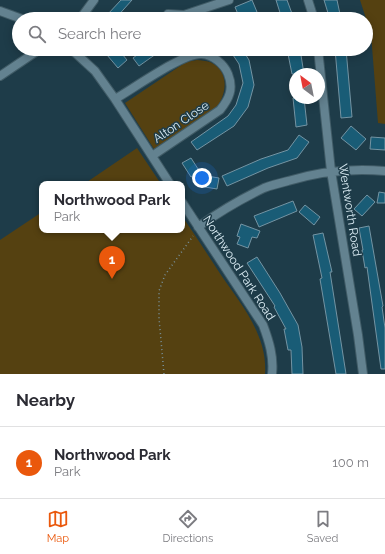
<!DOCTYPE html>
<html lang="en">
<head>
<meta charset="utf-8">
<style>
  :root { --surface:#fff; --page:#f2f2f3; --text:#2b2b33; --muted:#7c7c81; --line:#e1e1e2; --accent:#ea580c }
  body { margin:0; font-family:Raleway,sans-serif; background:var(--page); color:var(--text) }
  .compass { position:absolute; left:289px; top:68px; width:36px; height:36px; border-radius:50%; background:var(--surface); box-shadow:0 2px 10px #0003; rotate:328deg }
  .you { position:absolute; left:202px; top:178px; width:14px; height:14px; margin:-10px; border:3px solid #fff; border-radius:50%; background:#1a73e8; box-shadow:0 0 0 6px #1a73e833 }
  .badge { display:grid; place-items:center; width:26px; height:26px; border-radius:50%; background:var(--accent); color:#fff; font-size:13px; font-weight:700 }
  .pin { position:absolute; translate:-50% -33px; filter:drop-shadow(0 1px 2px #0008) }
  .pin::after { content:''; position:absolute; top:21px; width:14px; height:12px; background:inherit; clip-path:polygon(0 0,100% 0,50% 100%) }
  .popup { position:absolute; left:39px; top:181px; width:146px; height:52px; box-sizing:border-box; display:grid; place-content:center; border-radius:8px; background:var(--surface); filter:drop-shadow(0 1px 3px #0005); font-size:13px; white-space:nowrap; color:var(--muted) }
  .popup b { font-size:15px; color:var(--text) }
  .popup::after { content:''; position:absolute; left:50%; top:100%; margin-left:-8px; border:8px solid transparent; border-top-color:var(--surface) }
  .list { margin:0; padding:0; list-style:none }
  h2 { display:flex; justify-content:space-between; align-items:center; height:52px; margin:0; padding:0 16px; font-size:17px }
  h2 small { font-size:13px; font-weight:400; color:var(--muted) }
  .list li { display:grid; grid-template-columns:26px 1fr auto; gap:12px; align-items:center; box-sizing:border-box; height:72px; padding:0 16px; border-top:1px solid var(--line) }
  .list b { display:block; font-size:15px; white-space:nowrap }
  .list p { margin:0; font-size:13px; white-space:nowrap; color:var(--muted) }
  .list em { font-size:13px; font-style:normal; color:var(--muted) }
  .icon { flex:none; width:22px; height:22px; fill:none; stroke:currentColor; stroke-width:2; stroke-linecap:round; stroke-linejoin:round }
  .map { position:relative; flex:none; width:385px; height:374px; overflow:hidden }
  .search { position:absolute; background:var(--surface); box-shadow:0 2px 10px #0003; left:12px; right:12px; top:12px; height:44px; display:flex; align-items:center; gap:10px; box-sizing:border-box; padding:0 14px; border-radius:22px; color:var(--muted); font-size:15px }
  .sheet { height:124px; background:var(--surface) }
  nav { display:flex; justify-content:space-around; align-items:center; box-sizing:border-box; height:56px; border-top:1px solid var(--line); background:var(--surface); font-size:11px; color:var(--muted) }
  nav a { display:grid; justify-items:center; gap:2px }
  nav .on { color:var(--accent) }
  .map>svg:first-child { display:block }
  .green { fill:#554111 }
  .building { fill:#195c76; stroke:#7494a3 }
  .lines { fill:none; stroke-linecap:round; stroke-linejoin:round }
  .street-casing { stroke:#405b66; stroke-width:10 }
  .path { stroke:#78909a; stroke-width:1.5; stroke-dasharray:1 3; stroke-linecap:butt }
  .street { stroke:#638290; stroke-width:8 }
  .labels { text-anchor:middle; stroke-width:3; stroke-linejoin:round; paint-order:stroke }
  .street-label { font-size:12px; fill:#dcedf5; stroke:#1e3c49 }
</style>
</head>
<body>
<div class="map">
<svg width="385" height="374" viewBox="0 0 385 374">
  <rect width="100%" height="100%" fill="#1e3c49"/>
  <!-- green -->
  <path class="green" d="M360 0H385V124L378 123 371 34Z
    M197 60C201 60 206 61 210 62 230 71 227 94 216 108L154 149 125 103 186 62Z
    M137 148 161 184H84Z
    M42 212V230H182V216C195 235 208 255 221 275 241 304 268 336 265 374H0V240Z"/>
  <!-- building -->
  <path class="building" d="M121 0H132L115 19H111L107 15Z
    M252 0 257 12 240 19 235 7Z
    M276 0H287L294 19H282Z
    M324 0H337L341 19H319V15L328 13Z
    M114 49H118L127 60 118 68 107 55Z
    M145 49H163L139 66 133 58Z
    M229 49H242L249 60 254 85 248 107 234 126 197 150 191 142 228 116 236 105 243 83 239 64Z
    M287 49H300L304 74H292Z
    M335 49H346L352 117 341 118Z
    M293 98H304L307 125 296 127Z
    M351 126 366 139 356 150 341 138Z
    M299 135 309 142 297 158 268 168 227 186 222 176 261 159 288 150Z
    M371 137 385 138V150L370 149Z
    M191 158 200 172 191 177 182 163Z
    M201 175 219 178 217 189 199 186Z
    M379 192 385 193V203H377Z
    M367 195 375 202 362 216 354 209Z
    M293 201 297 211 259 227 254 216Z
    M305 205 320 217 314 225 299 212Z
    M241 224 260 231 257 238 252 237 248 248 237 244 240 237 237 236Z
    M369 226 383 306 382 307 385 328V369H381L367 267 365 268 362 250H363L359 228Z
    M323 233 332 272H330L346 374H336L320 279 322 278 313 235Z
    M257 257 280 293 298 325 302 347 303 374H292L291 350H288L284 329H286L274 307 275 306 247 263Z"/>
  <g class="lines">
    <!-- street casing -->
    <g class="street-casing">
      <path id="street" d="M308 0 314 19
        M0 11 22 19
        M168 14 184 15 229 0
        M80 19 94 0
        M71 49 95 71 115 99 170 184
        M318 49 331 171 358 335 363 374
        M0 76 40 49
        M115 99C133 89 184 52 202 54 213 55 224 64 228 74 234 89 229 99 220 110L152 156
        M182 202 263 325C269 341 274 357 272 374
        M198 227C219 212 241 199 264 188 272 185 280 183 288 181 321 171 351 168 385 171"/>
    </g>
    <!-- path -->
    <path class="path" d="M164 374 159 318V291L165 275 193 236"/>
    <!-- street -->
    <use href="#street" class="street"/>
  </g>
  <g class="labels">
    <!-- street labels -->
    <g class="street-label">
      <text transform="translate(181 122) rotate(-34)" y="4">Alton Close</text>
      <text transform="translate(350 210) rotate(81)" y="4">Wentworth Road</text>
      <text transform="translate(239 268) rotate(57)" y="4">Northwood Park Road</text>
    </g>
  </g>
</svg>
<svg class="compass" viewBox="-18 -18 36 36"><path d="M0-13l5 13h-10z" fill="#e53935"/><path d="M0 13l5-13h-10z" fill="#7c7c81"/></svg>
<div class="you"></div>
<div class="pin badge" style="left:112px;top:279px">1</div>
<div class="popup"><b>Northwood Park</b>Park</div>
<div class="search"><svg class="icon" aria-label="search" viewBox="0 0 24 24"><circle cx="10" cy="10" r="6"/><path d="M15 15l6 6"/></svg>Search here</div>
</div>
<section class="sheet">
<h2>Nearby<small></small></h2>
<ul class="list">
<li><span class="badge">1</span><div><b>Northwood Park</b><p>Park</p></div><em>100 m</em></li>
</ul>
</section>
<nav>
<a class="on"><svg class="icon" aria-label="map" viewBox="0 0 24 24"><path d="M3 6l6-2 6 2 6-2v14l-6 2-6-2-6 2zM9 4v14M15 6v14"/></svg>Map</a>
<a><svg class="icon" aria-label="directions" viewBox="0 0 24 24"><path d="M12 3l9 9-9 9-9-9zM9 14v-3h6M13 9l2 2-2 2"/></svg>Directions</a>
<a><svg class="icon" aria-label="saved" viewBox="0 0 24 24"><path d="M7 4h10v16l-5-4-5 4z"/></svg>Saved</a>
</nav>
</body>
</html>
